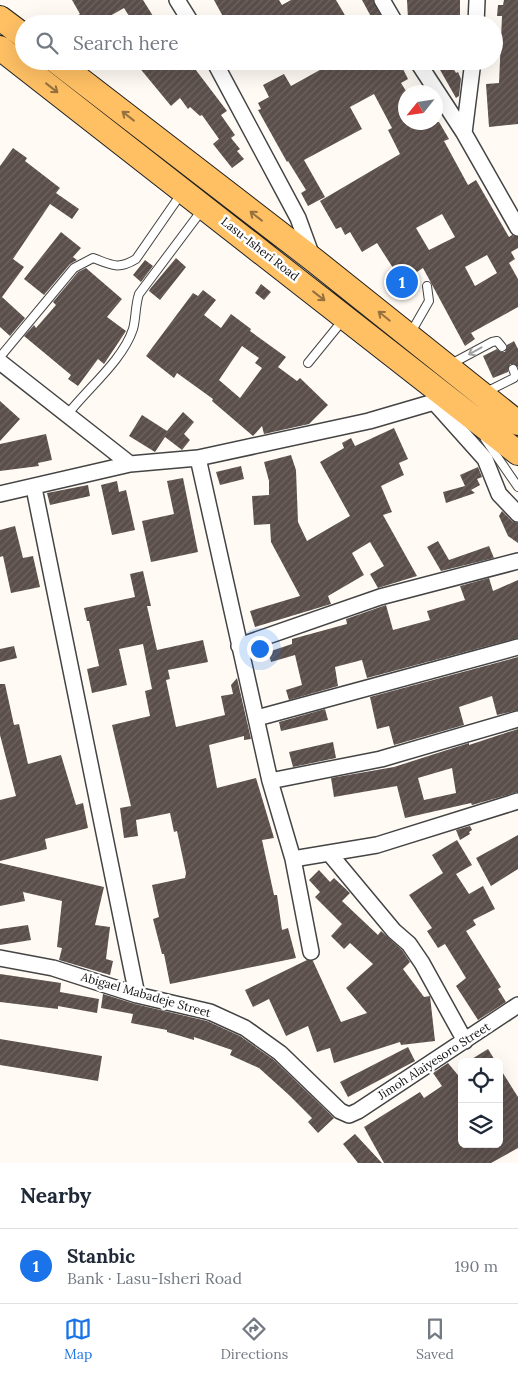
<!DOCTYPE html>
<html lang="en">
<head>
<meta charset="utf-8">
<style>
  :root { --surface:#fff; --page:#f6f6f7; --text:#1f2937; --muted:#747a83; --line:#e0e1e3; --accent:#1a73e8 }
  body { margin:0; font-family:Lora,serif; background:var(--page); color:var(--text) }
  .controls { position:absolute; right:15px; bottom:15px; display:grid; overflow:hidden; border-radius:8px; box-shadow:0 5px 20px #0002 }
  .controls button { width:45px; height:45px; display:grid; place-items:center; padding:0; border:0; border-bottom:1px solid var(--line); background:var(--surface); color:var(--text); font:25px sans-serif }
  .compass { position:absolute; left:398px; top:85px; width:45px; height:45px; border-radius:50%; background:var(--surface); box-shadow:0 5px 20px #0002; rotate:240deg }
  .you { position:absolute; left:259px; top:648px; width:18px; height:18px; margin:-12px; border:4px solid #fff; border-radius:50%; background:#1a73e8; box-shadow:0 0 0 8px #1a73e833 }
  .badge { display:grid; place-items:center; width:32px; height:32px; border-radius:50%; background:var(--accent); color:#fff; font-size:16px; font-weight:700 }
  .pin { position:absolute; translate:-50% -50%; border:2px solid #fff; box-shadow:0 1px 5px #0006 }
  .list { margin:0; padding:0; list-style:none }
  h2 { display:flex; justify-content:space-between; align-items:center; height:65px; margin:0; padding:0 20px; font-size:21px }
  h2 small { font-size:16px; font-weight:400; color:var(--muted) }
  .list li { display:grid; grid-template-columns:32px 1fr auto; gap:15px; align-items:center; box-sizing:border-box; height:75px; padding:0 20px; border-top:1px solid var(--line) }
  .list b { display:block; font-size:19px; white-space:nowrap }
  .list p { margin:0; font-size:16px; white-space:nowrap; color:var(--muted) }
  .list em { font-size:16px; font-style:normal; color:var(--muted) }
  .icon { flex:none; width:28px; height:28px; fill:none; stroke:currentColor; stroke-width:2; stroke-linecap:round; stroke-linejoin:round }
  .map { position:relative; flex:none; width:518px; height:1163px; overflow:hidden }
  .search { position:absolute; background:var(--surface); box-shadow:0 5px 20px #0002; left:15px; right:15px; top:15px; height:55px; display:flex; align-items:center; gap:12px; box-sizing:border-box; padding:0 18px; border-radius:28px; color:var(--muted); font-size:19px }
  .sheet { height:140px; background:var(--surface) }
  nav { display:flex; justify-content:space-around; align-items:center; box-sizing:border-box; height:70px; border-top:1px solid var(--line); background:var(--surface); font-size:14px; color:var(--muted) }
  nav a { display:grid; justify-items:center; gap:2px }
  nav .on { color:var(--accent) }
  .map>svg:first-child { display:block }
  .building { fill:url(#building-hatch); fill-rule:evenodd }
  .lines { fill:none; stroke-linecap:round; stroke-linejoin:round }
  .lane-casing { stroke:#444; stroke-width:10 }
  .street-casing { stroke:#444; stroke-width:18 }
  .primary-casing { stroke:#222; stroke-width:26 }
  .lane { stroke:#fff; stroke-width:8 }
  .street { stroke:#fff; stroke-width:15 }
  .primary { stroke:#ffc064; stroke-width:24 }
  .oneway { stroke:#94713f }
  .oneway2 { stroke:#a0a0a0 }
  .labels { text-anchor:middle; stroke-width:5; stroke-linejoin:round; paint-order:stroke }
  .street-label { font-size:12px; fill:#111; stroke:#fff }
</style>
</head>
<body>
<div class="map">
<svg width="518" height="1163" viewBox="0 0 518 1163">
  <defs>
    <pattern id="building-hatch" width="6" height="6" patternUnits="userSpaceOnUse" patternTransform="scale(1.25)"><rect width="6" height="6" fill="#5b4f4b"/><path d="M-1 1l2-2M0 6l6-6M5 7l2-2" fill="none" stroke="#6e6461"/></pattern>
  </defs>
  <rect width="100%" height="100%" fill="#fffbf4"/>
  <!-- building -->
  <path class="building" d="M72 0H143L158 24H134L124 8 96 24H66L80 14Z
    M214 0H279L282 5 291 0H336L346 17 335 24H227Z
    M362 0H373L385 24H375Z
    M407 0H460V24H420V18L408 19Z
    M504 0H518V124L489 127 486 84 499 83 502 16H497L498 5H503Z
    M145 61H189L227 111 221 115 235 135 231 138 240 149 237 151 244 159 232 168 213 144 219 139 202 115 200 116 190 107 188 109 180 98 171 106 138 66Z
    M336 61H399L408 79 401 83 406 91V122H439L449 139 444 141 468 185 476 180 509 237 512 235 518 237V248L511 252 515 259 509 263 518 279V307L471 333 475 339 465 346 423 268 402 282 377 243 362 252 350 232 345 235 341 227 336 229 320 201 400 154 388 130 392 128 374 94 350 107 362 129 304 160 325 197 308 206 301 193 306 190 288 161 287 162 258 110 261 109 258 103 269 97 263 85 284 74 291 86ZM442 214 455 237 429 250 416 228ZM487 255 497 273 475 286 465 267Z
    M435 61H449L456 73 458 72 461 79 459 96 456 98Z
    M13 148 27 158 25 161 60 188 56 193 79 209 72 219 50 204 13 259 24 267 2 297 25 318 10 336 0 327V166Z
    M61 232 81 248 73 257 77 260 70 264 44 295 24 279Z
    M176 258 186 267 160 300 149 291 150 289Z
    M145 260 153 266 141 282 133 275Z
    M86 268 122 299 107 317 126 331 104 364 98 359 78 386 68 379 71 375 24 336 34 325 36 328 56 305 53 302 78 272Z
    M261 284 271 292 264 300 255 293Z
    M203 290 216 300 204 315 221 328 231 314 251 329 250 331 286 357 278 367 297 381 300 378 328 405 309 424 264 434 262 426 253 436 212 401 213 399 177 373 174 378 146 356 193 293 198 296ZM242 346 259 358 255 363 262 368 240 398 219 380Z
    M514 341 518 349V367L510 364 508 372 493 378 483 356 497 349 501 352H505L507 345Z
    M0 401 20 419 0 441Z
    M183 412 194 422 184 434 190 440 182 450 165 437 155 452 129 436 142 415 167 431Z
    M394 428 408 459 399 463 404 475 381 486 392 512 383 515 417 576 378 588 370 574 384 566 370 542 352 553 364 575 328 596 331 604 255 627 250 611 300 596 271 542 270 524 254 525 252 496 269 495V481L264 462 291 455 296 470 298 522 307 541 350 516 320 462 344 448 342 443 351 438 355 446Z
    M46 434 52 460 38 463 39 466 0 471V444Z
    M241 466 244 479 220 485 216 472Z
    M478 467 482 477 477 479 480 485 471 490 475 493 446 503 443 492 465 486 460 475Z
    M183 478 198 552 151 562 142 521 174 514 167 481Z
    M117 481 119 492 126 490 135 530 112 535 101 485Z
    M88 485 90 496 50 505 47 493Z
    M502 511 512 521 518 523V543L508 536 499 516Z
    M15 526 23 558 33 556 40 587 11 593 3 556 0 557V530Z
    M438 541 449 560 489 546 494 558 441 571 427 547Z
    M143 571 151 606H147L157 650 203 640 208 662 168 670 170 679 166 680 176 727 225 715 221 696 233 694 231 685 237 678 251 739 244 740V736L209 745 217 788 256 778 274 838 262 840 274 895H277L282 930 288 928 296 958 170 984 164 954H162L153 919 159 917 152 885 185 878 186 873 177 831 174 832 170 813 136 820 138 836 124 838 120 808 131 806 112 725 150 716 145 691 152 689 143 644 119 649 127 685 92 693 87 669 99 666 89 621H87L84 608 135 597 130 574Z
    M489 578 493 591 518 580V638L367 678 362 660 335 667 338 686 289 700 286 690 302 685 295 655 271 662 268 652 292 644V639L347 624 346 619 386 605 393 630 430 620 427 611 465 600 460 586Z
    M14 646 17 658 0 662V649Z
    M518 657V710L497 715 492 696 459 707 464 725 394 745 389 726 377 729 370 697Z
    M0 684H5L14 725 19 724 28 764 61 755 76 805 83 803 88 828 45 839 47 849 0 861V800L16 796 0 735Z
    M325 709 328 720 281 731 279 722Z
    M518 729V792L472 805 471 803 405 818 397 786 334 797 331 778 394 767 469 743V745ZM452 768 456 793 424 800 418 778Z
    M333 742 336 758 293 767 289 752Z
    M470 826 472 830 469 832 470 834 460 840 456 830Z
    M518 835V869L491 886 476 858Z
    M457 840 472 865 456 874 469 894 483 886 495 909 473 920 476 925 466 931 501 987 498 989 506 1002 478 1020 456 986 466 978 445 944 438 948 427 931 432 928 409 895 443 873 432 855Z
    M0 863 104 887 95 925 110 927 106 959 113 961 110 975 59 960 62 948 57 947 62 901 23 892 25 901 0 906Z
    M319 870 330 882 334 878 350 893 342 901 378 935 381 931 402 950 410 962 403 969 424 997 430 996 435 1041 401 1045 400 1042 334 1063 330 1048 317 1052 308 1026 286 1036 269 999 253 1007 245 990 307 960 313 961 341 1022 367 1013 346 988 373 964 350 943 344 949 331 936 342 924 315 897 320 892 309 880Z
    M28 925 31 940 0 945V929Z
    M0 974 61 983 60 992 99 999 97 1013 58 1006V1009L0 1002Z
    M103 994 135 1004 207 1021 240 1036 274 1060 334 1118 318 1133 308 1122 312 1118 289 1095 259 1068 230 1055 232 1050 194 1037V1040L167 1032V1030L131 1023 133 1014 101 1008Z
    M0 1039 102 1056 98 1081 0 1065Z
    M408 1047 415 1061 348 1097 340 1082Z
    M488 1049 496 1062H467Z
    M448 1063 462 1080V1144H499V1067L518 1097V1148L491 1163H384L364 1127 420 1092 424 1098 442 1086 433 1073Z
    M355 1134 382 1163H358L343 1144Z"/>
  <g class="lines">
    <!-- lane casing -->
    <g class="lane-casing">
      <path id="lane" d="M410 334 429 301 427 286
        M0 357 74 268 93 258C112 265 118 270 136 259L181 194
        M308 363 343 320
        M451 364 492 342 497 341 502 347
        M486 392 514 378 515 374 513 369
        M67 415C87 389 123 360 133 329 136 319 135 306 139 294L202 210
        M485 439 518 487"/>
    </g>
    <!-- street casing -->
    <g class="street-casing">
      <path id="street" d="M177 0 192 24
        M382 0 396 24
        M476 24 477 0
        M214 61 298 218 313 259
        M417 61 464 133 518 228
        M464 133 473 61
        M0 362 130 464
        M434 402 485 459 499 494 518 514
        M198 458 270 781 293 859 329 853 394 931 409 944 422 963 465 1041
        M34 488 137 995
        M0 494 130 464 198 458 369 421 434 402 445 395
        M239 646 380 597 518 561
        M257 718 518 647
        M270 781 381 759 518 719
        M329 853 377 845 518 801
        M293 859 311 952
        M0 958 53 968 137 995 210 1012 245 1028 280 1053 340 1111 349 1115 358 1111 518 1005"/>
    </g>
    <!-- primary casing -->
    <g class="primary-casing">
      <path id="primary" d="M0 18 24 36
        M0 48 518 453
        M56 61 314 260 518 423"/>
    </g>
    <!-- lane -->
    <use href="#lane" class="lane"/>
    <!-- street -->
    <use href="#street" class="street"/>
    <!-- primary -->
    <use href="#primary" class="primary"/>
  </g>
  <!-- one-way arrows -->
  <defs><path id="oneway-shaft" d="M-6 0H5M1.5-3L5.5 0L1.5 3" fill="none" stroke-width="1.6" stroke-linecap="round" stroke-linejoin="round" transform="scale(1.25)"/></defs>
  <g class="oneway">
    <use href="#oneway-shaft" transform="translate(52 88) rotate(38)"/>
    <use href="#oneway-shaft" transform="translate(128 116) rotate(-142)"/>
    <use href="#oneway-shaft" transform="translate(256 216) rotate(-142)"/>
    <use href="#oneway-shaft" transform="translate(319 296) rotate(38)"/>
    <use href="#oneway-shaft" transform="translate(384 316) rotate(-141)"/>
  </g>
  <use class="oneway2" href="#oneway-shaft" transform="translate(475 351) rotate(151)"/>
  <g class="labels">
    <!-- street labels -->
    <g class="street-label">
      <text transform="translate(260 249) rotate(38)" y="4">Lasu-Isheri Road</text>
      <text transform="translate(146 995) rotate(16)" y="4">Abigael Mabadeje Street</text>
      <text transform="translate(434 1061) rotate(-33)" y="4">Jimoh Alaiyesoro Street</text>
    </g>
  </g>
</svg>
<div class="controls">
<button><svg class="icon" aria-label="locate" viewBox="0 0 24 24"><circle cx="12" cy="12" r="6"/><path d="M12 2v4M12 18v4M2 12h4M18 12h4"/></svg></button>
<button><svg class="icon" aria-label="layers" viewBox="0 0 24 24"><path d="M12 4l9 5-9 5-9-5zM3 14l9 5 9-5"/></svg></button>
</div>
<svg class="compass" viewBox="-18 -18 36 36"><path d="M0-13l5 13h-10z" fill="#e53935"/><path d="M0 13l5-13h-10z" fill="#747a83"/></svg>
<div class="you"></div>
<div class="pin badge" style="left:402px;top:282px">1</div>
<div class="search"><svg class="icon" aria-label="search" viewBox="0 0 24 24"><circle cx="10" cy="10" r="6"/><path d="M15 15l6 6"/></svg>Search here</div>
</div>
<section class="sheet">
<h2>Nearby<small></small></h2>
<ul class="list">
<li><span class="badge">1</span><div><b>Stanbic</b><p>Bank · Lasu-Isheri Road</p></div><em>190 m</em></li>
</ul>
</section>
<nav>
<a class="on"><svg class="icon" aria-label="map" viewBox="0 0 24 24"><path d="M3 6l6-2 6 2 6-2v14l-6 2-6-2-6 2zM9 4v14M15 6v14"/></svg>Map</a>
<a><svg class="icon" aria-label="directions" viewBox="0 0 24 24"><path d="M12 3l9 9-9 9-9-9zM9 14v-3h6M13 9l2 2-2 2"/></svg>Directions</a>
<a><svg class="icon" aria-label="saved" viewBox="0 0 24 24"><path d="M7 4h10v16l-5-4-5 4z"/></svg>Saved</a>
</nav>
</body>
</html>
